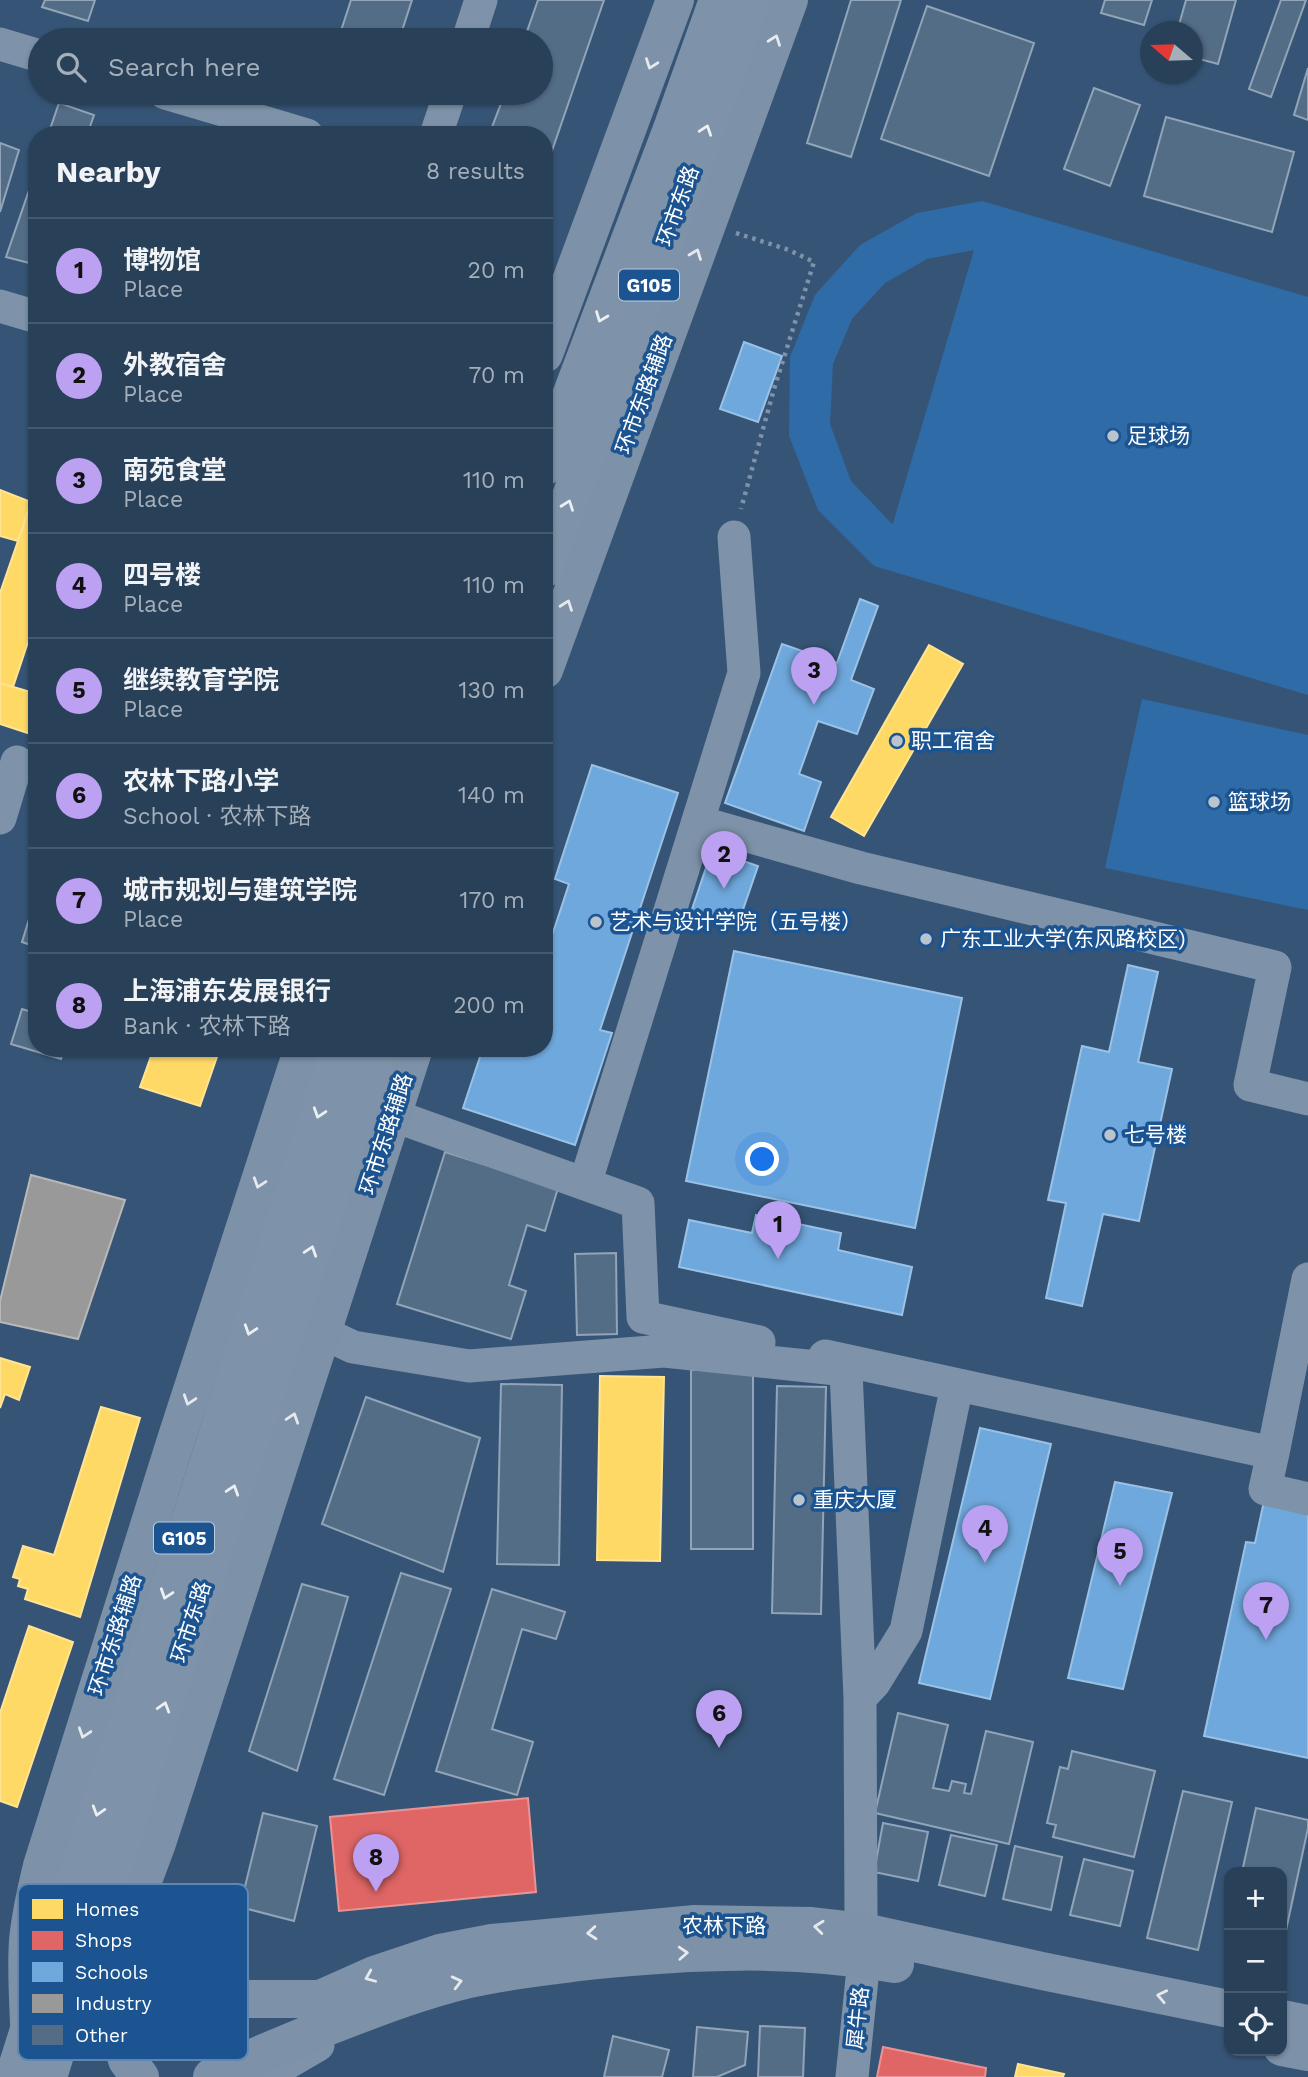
<!DOCTYPE html>
<html lang="en">
<head>
<meta charset="utf-8">
<style>
  :root { --surface:#284058; --page:#30475e; --text:#f1f3f6; --muted:#a5afba; --line:#44596e; --accent:#bca0f2 }
  body { margin:0; font-family:"Work Sans","Noto Sans SC",sans-serif; background:var(--page); color:var(--text) }
  .controls { position:absolute; right:21px; bottom:21px; display:grid; overflow:hidden; border-radius:14px; box-shadow:0 2px 5px #0004 }
  .controls button { width:63px; height:63px; display:grid; place-items:center; padding:0; border:0; border-bottom:2px solid var(--line); background:var(--surface); color:var(--text); font:35px sans-serif }
  .compass { position:absolute; left:1140px; top:21px; width:63px; height:63px; border-radius:50%; background:var(--surface); box-shadow:0 2px 5px #0004; rotate:289deg }
  .you { position:absolute; left:763px; top:1160px; width:24px; height:24px; margin:-18px; border:5px solid #fff; border-radius:50%; background:#1a73e8; box-shadow:0 0 0 10px #1a73e833 }
  .badge { display:grid; place-items:center; width:46px; height:46px; border-radius:50%; background:var(--accent); color:#111; font-size:23px; font-weight:700 }
  .pin { position:absolute; translate:-50% -58px; filter:drop-shadow(0 2px 4px #0008) }
  .pin::after { content:''; position:absolute; top:37px; width:24px; height:21px; background:inherit; clip-path:polygon(0 0,100% 0,50% 100%) }
  .list { margin:0; padding:0; list-style:none }
  h2 { display:flex; justify-content:space-between; align-items:center; height:91px; margin:0; padding:0 28px; font-size:30px }
  h2 small { font-size:23px; font-weight:400; color:var(--muted) }
  .list li { display:grid; grid-template-columns:46px 1fr auto; gap:21px; align-items:center; box-sizing:border-box; height:105px; padding:0 28px; border-top:2px solid var(--line) }
  .list b { display:block; font-size:26px; white-space:nowrap }
  .list p { margin:0; font-size:23px; white-space:nowrap; color:var(--muted) }
  .list em { font-size:23px; font-style:normal; color:var(--muted) }
  .icon { flex:none; width:38px; height:38px; fill:none; stroke:currentColor; stroke-width:2; stroke-linecap:round; stroke-linejoin:round }
  .map { position:relative; flex:none; width:1308px; height:2077px; overflow:hidden }
  .search { position:absolute; background:var(--surface); box-shadow:0 2px 5px #0004; left:28px; top:28px; width:525px; height:77px; display:flex; align-items:center; gap:18px; box-sizing:border-box; padding:0 24px; border-radius:38px; color:var(--muted); font-size:26px }
  .panel { position:absolute; background:var(--surface); box-shadow:0 2px 5px #0004; left:28px; top:126px; width:525px; height:931px; border-radius:28px }
  .map>svg:first-child { display:block }
  .green { fill:#2f6ba7; fill-rule:evenodd }
  .homes { fill:#ffd966; stroke:#ffe494; stroke-width:2 }
  .shops { fill:#e06666; stroke:#e99494; stroke-width:2 }
  .schools { fill:#6fa8dc; stroke:#9ac2e6; stroke-width:2 }
  .industry { fill:#999; stroke:#b8b8b8; stroke-width:2 }
  .building { fill:#546d87; stroke:#92a4b7; stroke-width:2 }
  .lines { fill:none; stroke-linecap:round; stroke-linejoin:round }
  .path { stroke:#7e93a9; stroke-width:4.5; stroke-dasharray:3.5 5; stroke-linecap:butt }
  .minor { stroke:#7e93a9; stroke-width:33 }
  .major { stroke:#7d91a8; stroke-width:38 }
  .highway { stroke:#7e93a9; stroke-width:38 }
  .oneway { stroke:#e5e9ee }
  .oneway2 { stroke:#eceff2 }
  .poi-dot { fill:#b9c4cf; stroke:#1b5491; stroke-width:2.5 }
  .labels { text-anchor:middle; stroke-width:7; stroke-linejoin:round; paint-order:stroke }
  .shield { fill:#1b5491; stroke:#bbccde; stroke-width:2 }
  .shield-label { font-size:19px; font-weight:bold; fill:#fff }
  .street-label { font-size:21px; fill:#fff; stroke:#1b5491 }
  .poi-label { font-size:21px; fill:#fff; stroke:#1b5491; text-anchor:start }
  .key { fill:#1b5491; stroke:#5f87b2; stroke-width:2 }
  .key-label { font-size:19px; fill:#fff }
</style>
</head>
<body>
<div class="map">
<svg width="1308" height="2077" viewBox="0 0 1308 2077">
  <rect width="100%" height="100%" fill="#365576"/>
  <!-- green -->
  <path class="green" d="M982 201 1308 297V695L874 566 818 510 789 436 790 357 815 295 860 245 917 213ZM974 250 893 523 892 524 851 481 830 424 833 364 852 319 885 283 927 259Z
    M1142 699 1308 735V910L1105 868Z"/>
  <!-- homes -->
  <path class="homes" d="M37 486V615L13 687 0 683V593Z
    M0 490 31 502 18 541 0 536Z
    M929 645 963 664 864 836 831 817Z
    M0 683 37 694V736L0 724Z
    M154 1048H220L200 1106 140 1087Z
    M0 1358 30 1367 19 1400 5 1394 0 1408Z
    M600 1376 664 1377 660 1561 597 1560Z
    M101 1407 140 1418 80 1617 25 1599 28 1589 18 1586 20 1579 13 1577 23 1546 54 1555Z
    M29 1626 73 1642 17 1807 0 1801V1713Z
    M1018 2064 1064 2074 1063 2077H1015Z"/>
  <!-- shops -->
  <path class="shops" d="M528 1798 536 1892 339 1911 330 1817Z
    M883 2047 986 2068 985 2077H877Z"/>
  <!-- schools -->
  <path class="schools" d="M744 342 782 356 758 422 720 409Z
    M860 599 878 606 851 680 874 689 857 734 818 721 799 774 821 782 804 831 725 803 782 644 837 663Z
    M592 765 678 793 600 1030 612 1033 575 1145 463 1108 483 1048H544V960L569 884 555 879Z
    M712 850 758 866 737 927 691 912Z
    M734 951 962 998 915 1228 686 1181Z
    M1128 965 1158 972 1138 1062 1172 1069 1139 1221 1103 1214 1082 1306 1046 1298 1066 1203 1048 1200 1082 1046 1109 1052Z
    M756 1215 841 1233 838 1250 912 1267 902 1315 679 1267 689 1220 752 1233Z
    M980 1428 1051 1444 990 1699 919 1683Z
    M1115 1482 1172 1493 1123 1689 1068 1678Z
    M1264 1501 1308 1510V1758L1204 1736 1246 1542 1255 1543Z"/>
  <!-- industry -->
  <path class="industry" d="M31 1175 125 1200 78 1339 0 1322V1301Z"/>
  <!-- building -->
  <path class="building" d="M45 0H95L88 21 42 7Z
    M351 0H412L399 40H338Z
    M538 0H604L544 174V135H489L505 93H541V40H524Z
    M851 0H901L851 157 807 143Z
    M1105 0H1152L1144 25 1101 13Z
    M1186 0H1236L1218 64 1192 57V32H1177Z
    M1281 0H1306L1271 97 1249 89Z
    M927 6 1034 43 989 176 881 139Z
    M1308 68V120L1294 115Z
    M1094 88 1140 105 1110 186 1064 169Z
    M59 103 94 115 87 135H48Z
    M1166 117 1294 152 1272 232 1144 196Z
    M0 143 19 150 0 212Z
    M37 167V265L6 257Z
    M37 893V947L22 942Z
    M37 1006V1048H64L61 1059 11 1044 22 1009 35 1013Z
    M445 1152 558 1188 545 1231 527 1225 509 1285 526 1291 511 1339 397 1304Z
    M616 1253 617 1334 577 1335 575 1254Z
    M691 1370H753V1549H691Z
    M501 1384 562 1385 559 1565 497 1564Z
    M777 1386 826 1387 821 1614 772 1613Z
    M366 1397 480 1438 443 1572 322 1524Z
    M401 1573 451 1589 384 1795 334 1779Z
    M302 1584 348 1597 297 1771 249 1751Z
    M492 1589 565 1612 556 1639 522 1629 492 1729 533 1742 517 1795 436 1771Z
    M898 1713 948 1725 933 1788 949 1791 952 1781 966 1784 964 1793 971 1794 986 1731 1033 1742 1009 1844 875 1813Z
    M1072 1751 1155 1771 1134 1857 1053 1837 1056 1825 1047 1823 1060 1767 1068 1769Z
    M1183 1791 1232 1802 1198 1950 1147 1938Z
    M1256 1808 1308 1820V1828L1282 1949V1872H1242Z
    M263 1813 317 1826 294 1921 240 1907Z
    M883 1823 928 1832 918 1881 874 1872Z
    M951 1835 997 1845 985 1896 939 1885Z
    M1015 1846 1062 1857 1051 1910 1003 1899Z
    M1084 1859 1133 1871 1120 1926 1070 1915Z
    M760 2026 805 2028 803 2077H758Z
    M697 2027 748 2032 745 2065 717 2077H693Z
    M613 2036 669 2050 662 2077H604Z"/>
  <g class="lines">
    <!-- path -->
    <path class="path" d="M736 233 789 250 814 262 774 389 741 509"/>
    <!-- minor -->
    <path class="minor" d="M468 40 481 0
      M0 44 40 56
      M165 93 307 135
      M436 135 450 93
      M0 306 37 317
      M0 818 17 762
      M698 822 861 868 1275 967 1250 1085 1308 1099
      M392 1115 638 1203 643 1317 759 1342
      M585 1184 744 673 734 537
      M321 1332 353 1347 469 1366 664 1351 846 1370 860 1698 861 1915 864 1959 852 2077
      M825 1356 1273 1453 1265 1489 1308 1499
      M1273 1453 1308 1279
      M860 1698 874 1683 906 1631 957 1385
      M263 2077 318 2045"/>
    <!-- major -->
    <path class="major" d="M544 354 675 0
      M544 670 789 0
      M133 1907C135 1918 134 1930 137 1940 147 1975 185 1987 215 1997
      M77 1996 122 1930 133 1907 157 1843 414 1048
      M1282 2019 1308 2024
      M29 2023C28 1996 26 1968 28 1941 30 1916 36 1891 42 1866L176 1440 303 1048
      M1282 2047 1308 2052
      M140 2077 127 2060 122 2042 133 2019 158 2004 220 1999H320L374 1975 440 1953 492 1943 695 1924 812 1926 864 1932 1042 1971 1229 2009
      M212 2077C247 2059 283 2045 319 2030 368 2011 418 1991 469 1979 508 1970 549 1966 589 1961 691 1950 794 1946 895 1964"/>
    <!-- highway -->
    <path class="highway" d="M544 467 672 129 718 0
      M544 569 696 159 751 0
      M14 2077 340 1048
      M48 2077 171 1682 378 1048"/>
  </g>
  <!-- one-way arrows -->
  <defs><path id="oneway-chevron" d="M-2-3.5L2.5 0L-2 3.5" fill="none" stroke-width="1.6" stroke-linecap="round" stroke-linejoin="round" transform="scale(1.75)"/></defs>
  <g class="oneway">
    <use href="#oneway-chevron" transform="translate(775 40) rotate(-70)"/>
    <use href="#oneway-chevron" transform="translate(651 64) rotate(110)"/>
    <use href="#oneway-chevron" transform="translate(696 254) rotate(-69)"/>
    <use href="#oneway-chevron" transform="translate(567 605) rotate(-70)"/>
    <use href="#oneway-chevron" transform="translate(259 1183) rotate(108)"/>
    <use href="#oneway-chevron" transform="translate(189 1400) rotate(108)"/>
    <use href="#oneway-chevron" transform="translate(293 1418) rotate(-72)"/>
    <use href="#oneway-chevron" transform="translate(84 1733) rotate(108)"/>
    <use href="#oneway-chevron" transform="translate(819 1927) rotate(-174)"/>
    <use href="#oneway-chevron" transform="translate(592 1933) rotate(175)"/>
    <use href="#oneway-chevron" transform="translate(683 1953) rotate(-3)"/>
    <use href="#oneway-chevron" transform="translate(370 1977) rotate(157)"/>
    <use href="#oneway-chevron" transform="translate(457 1982) rotate(-14)"/>
    <use href="#oneway-chevron" transform="translate(1162 1996) rotate(-168)"/>
  </g>
  <g class="oneway2">
    <use href="#oneway-chevron" transform="translate(706 130) rotate(-71)"/>
    <use href="#oneway-chevron" transform="translate(601 317) rotate(111)"/>
    <use href="#oneway-chevron" transform="translate(568 505) rotate(-70)"/>
    <use href="#oneway-chevron" transform="translate(319 1113) rotate(108)"/>
    <use href="#oneway-chevron" transform="translate(311 1251) rotate(-72)"/>
    <use href="#oneway-chevron" transform="translate(250 1330) rotate(108)"/>
    <use href="#oneway-chevron" transform="translate(233 1490) rotate(-72)"/>
    <use href="#oneway-chevron" transform="translate(166 1594) rotate(108)"/>
    <use href="#oneway-chevron" transform="translate(164 1707) rotate(-73)"/>
    <use href="#oneway-chevron" transform="translate(98 1811) rotate(107)"/>
  </g>
  <!-- markers -->
  <g class="poi-dot">
    <circle cx="1113" cy="436" r="7"/>
    <circle cx="897" cy="741" r="7"/>
    <circle cx="1214" cy="802" r="7"/>
    <circle cx="596" cy="922" r="7"/>
    <circle cx="926" cy="939" r="7"/>
    <circle cx="1110" cy="1135" r="7"/>
    <circle cx="799" cy="1500" r="7"/>
  </g>
  <g class="labels">
    <!-- shield labels -->
    <g class="shield">
      <rect x="619" y="269.5" width="60" height="31" rx="5"/>
      <rect x="154" y="1522.5" width="60" height="31" rx="5"/>
    </g>
    <g class="shield-label">
      <text x="649" y="292">G105</text>
      <text x="184" y="1545">G105</text>
    </g>
    <!-- street labels -->
    <g class="street-label">
      <text transform="translate(678 206) rotate(-70)" y="7">环市东路</text>
      <text transform="translate(644 394) rotate(-70)" y="7">环市东路辅路</text>
      <text transform="translate(386 1134) rotate(-72)" y="7">环市东路辅路</text>
      <text transform="translate(191 1622) rotate(-72)" y="7">环市东路</text>
      <text transform="translate(115 1635) rotate(-72)" y="7">环市东路辅路</text>
      <text x="724" y="1933">农林下路</text>
      <text transform="translate(858 2018) rotate(-84)" y="7">犀牛路</text>
    </g>
    <!-- poi labels -->
    <g class="poi-label">
      <text x="1127" y="443">足球场</text>
      <text x="911" y="748">职工宿舍</text>
      <text x="1228" y="809">篮球场</text>
      <text x="610" y="929">艺术与设计学院（五号楼）</text>
      <text x="940" y="946">广东工业大学(东风路校区)</text>
      <text x="1124" y="1142">七号楼</text>
      <text x="813" y="1507">重庆大厦</text>
    </g>
  </g>
  <!-- legend -->
  <rect x="18" y="1884" width="230" height="176" rx="10" class="key"/>
  <rect x="32" y="1899" width="31" height="20" fill="#ffd966"/>
  <rect x="32" y="1931" width="31" height="19" fill="#e06666"/>
  <rect x="32" y="1962" width="31" height="20" fill="#6fa8dc"/>
  <rect x="32" y="1994" width="31" height="19" fill="#999"/>
  <rect x="32" y="2025" width="31" height="20" fill="#546d87"/>
  <g class="key-label">
    <text x="75" y="1916">Homes</text>
    <text x="75" y="1947">Shops</text>
    <text x="75" y="1979">Schools</text>
    <text x="75" y="2010">Industry</text>
    <text x="75" y="2042">Other</text>
  </g>
</svg>
<div class="controls">
<button>+</button>
<button>−</button>
<button><svg class="icon" aria-label="locate" viewBox="0 0 24 24"><circle cx="12" cy="12" r="6"/><path d="M12 2v4M12 18v4M2 12h4M18 12h4"/></svg></button>
</div>
<svg class="compass" viewBox="-18 -18 36 36"><path d="M0-13l5 13h-10z" fill="#e53935"/><path d="M0 13l5-13h-10z" fill="#a5afba"/></svg>
<div class="you"></div>
<div class="pin badge" style="left:778px;top:1259px">1</div>
<div class="pin badge" style="left:724px;top:889px">2</div>
<div class="pin badge" style="left:814px;top:705px">3</div>
<div class="pin badge" style="left:985px;top:1563px">4</div>
<div class="pin badge" style="left:1120px;top:1586px">5</div>
<div class="pin badge" style="left:719px;top:1748px">6</div>
<div class="pin badge" style="left:1266px;top:1640px">7</div>
<div class="pin badge" style="left:376px;top:1892px">8</div>
<div class="search"><svg class="icon" aria-label="search" viewBox="0 0 24 24"><circle cx="10" cy="10" r="6"/><path d="M15 15l6 6"/></svg>Search here</div>
<section class="panel">
<h2>Nearby<small>8 results</small></h2>
<ul class="list">
<li><span class="badge">1</span><div><b>博物馆</b><p>Place</p></div><em>20 m</em></li>
<li><span class="badge">2</span><div><b>外教宿舍</b><p>Place</p></div><em>70 m</em></li>
<li><span class="badge">3</span><div><b>南苑食堂</b><p>Place</p></div><em>110 m</em></li>
<li><span class="badge">4</span><div><b>四号楼</b><p>Place</p></div><em>110 m</em></li>
<li><span class="badge">5</span><div><b>继续教育学院</b><p>Place</p></div><em>130 m</em></li>
<li><span class="badge">6</span><div><b>农林下路小学</b><p>School · 农林下路</p></div><em>140 m</em></li>
<li><span class="badge">7</span><div><b>城市规划与建筑学院</b><p>Place</p></div><em>170 m</em></li>
<li><span class="badge">8</span><div><b>上海浦东发展银行</b><p>Bank · 农林下路</p></div><em>200 m</em></li>
</ul>
</section>
</div>
</body>
</html>
